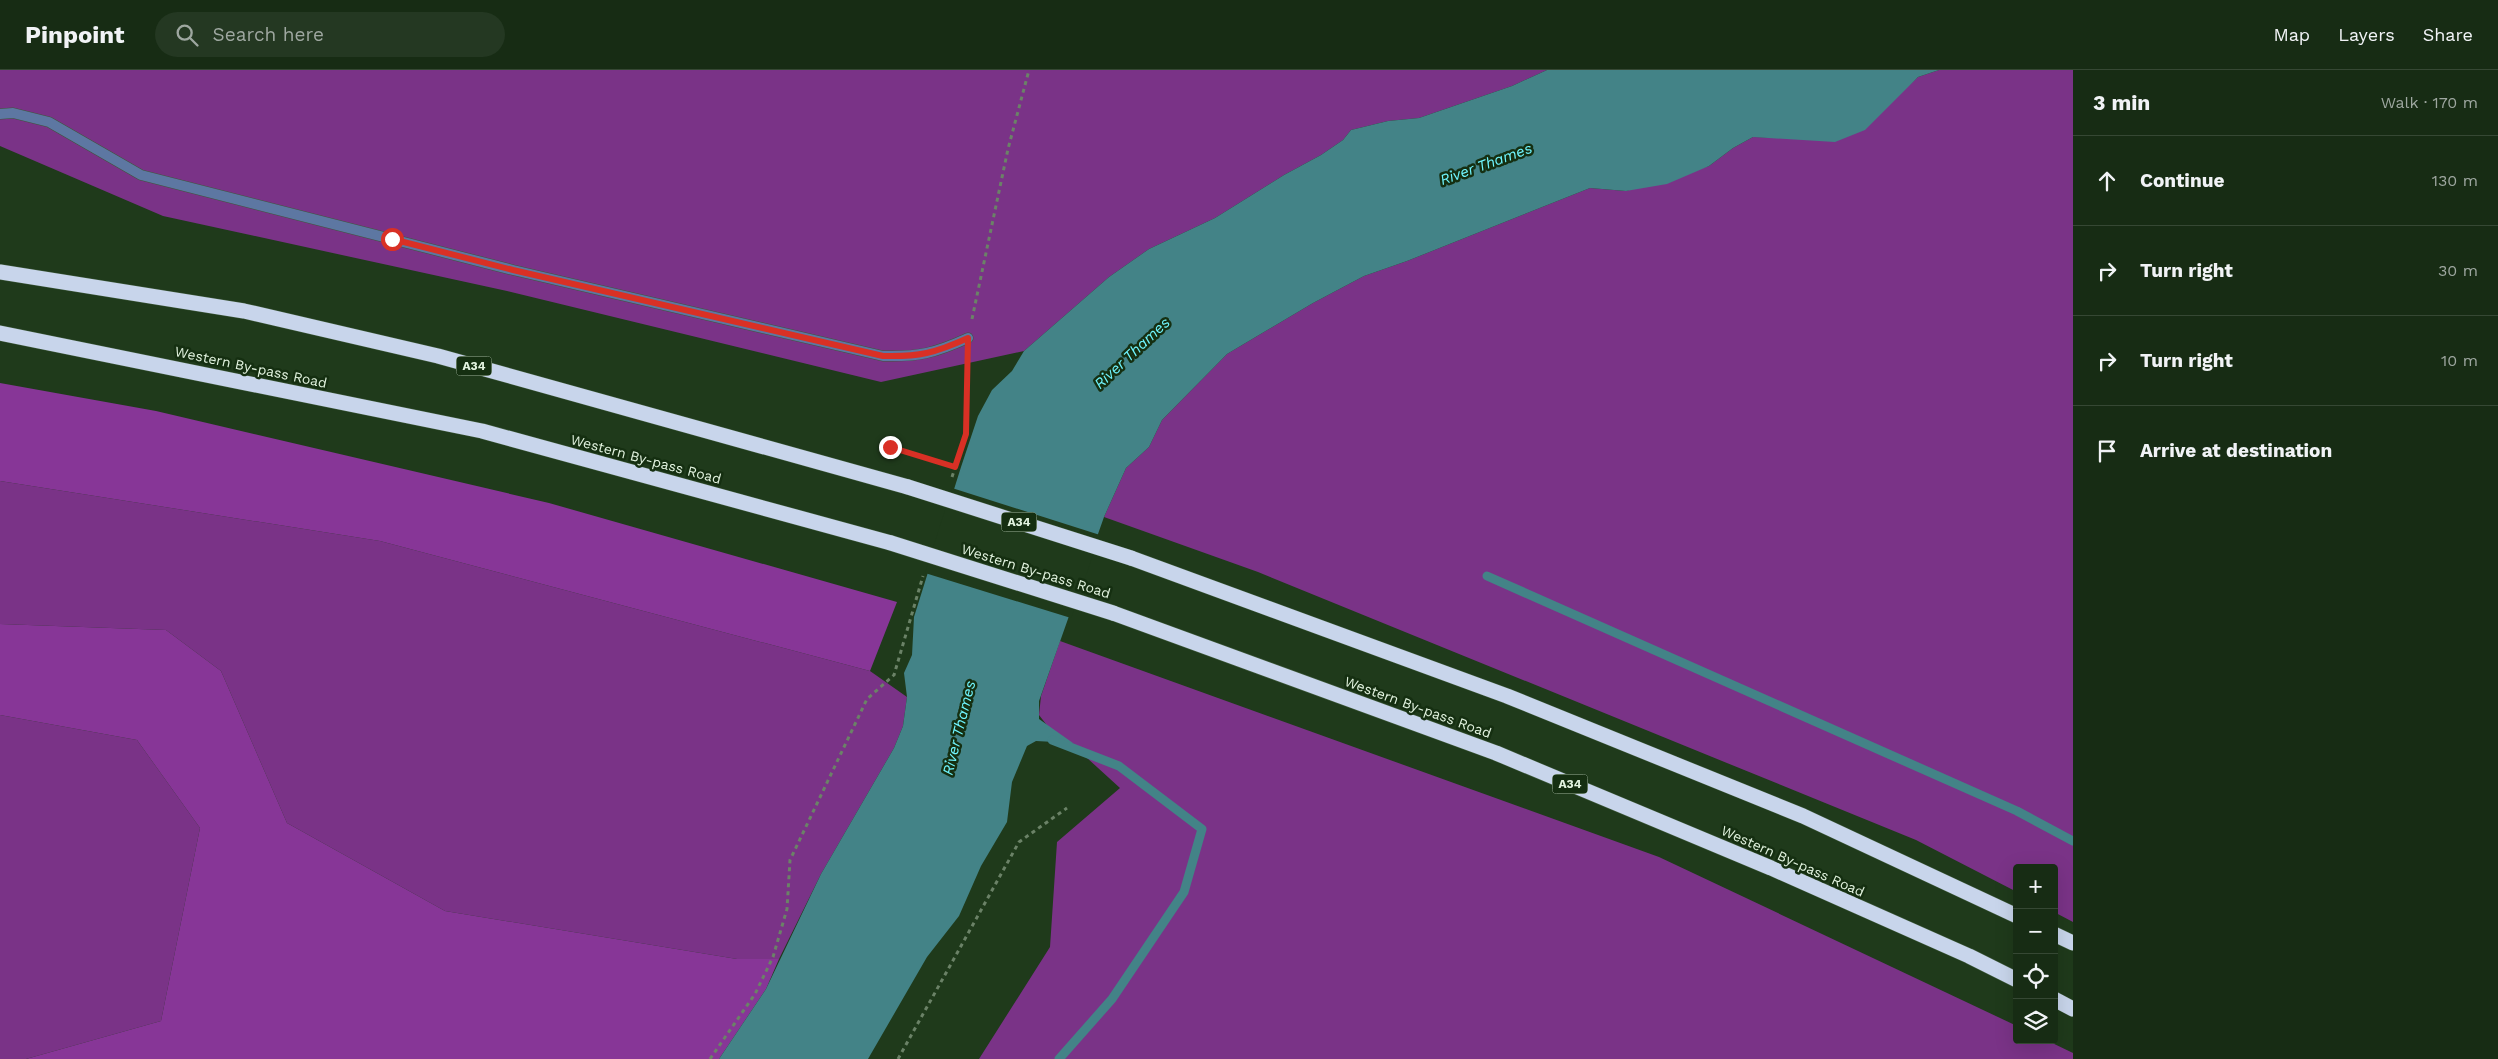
<!DOCTYPE html>
<html lang="en">
<head>
<meta charset="utf-8">
<style>
  :root { --surface:#172c14; --page:#243822; --text:#f1f3f6; --muted:#9ea7a0; --line:#364834 }
  body { margin:0; font-family:"Work Sans",sans-serif; background:var(--page); color:var(--text) }
  .controls { position:absolute; right:15px; bottom:15px; display:grid; overflow:hidden; border-radius:5px; box-shadow:0 5px 20px #0002 }
  .controls button { width:45px; height:45px; display:grid; place-items:center; padding:0; border:0; border-bottom:1px solid var(--line); background:var(--surface); color:var(--text); font:25px sans-serif }
  .stop { position:absolute; width:15px; height:15px; margin:-11px; border:4px solid #d93025; border-radius:50%; background:#fff }
  .stop.end { background:#d93025; border-color:#fff; box-shadow:0 1px 5px #0008 }
  .list { margin:0; padding:0; list-style:none }
  h2 { display:flex; justify-content:space-between; align-items:center; height:65px; margin:0; padding:0 20px; font-size:21px }
  h2 small { font-size:16px; font-weight:400; color:var(--muted) }
  .list li { display:grid; grid-template-columns:32px 1fr auto; gap:15px; align-items:center; box-sizing:border-box; height:90px; padding:0 20px; border-top:1px solid var(--line) }
  .list b { display:block; font-size:19px; white-space:nowrap }
  .list em { font-size:16px; font-style:normal; color:var(--muted) }
  .icon { flex:none; width:28px; height:28px; fill:none; stroke:currentColor; stroke-width:2; stroke-linecap:round; stroke-linejoin:round }
  .map { position:relative; flex:none; width:2073px; height:989px; overflow:hidden }
  header { display:flex; align-items:center; gap:30px; box-sizing:border-box; height:70px; padding:0 25px; background:var(--surface); border-bottom:1px solid var(--line) }
  header strong { font-size:24px }
  nav { display:flex; gap:28px; margin-inline-start:auto; font-size:18px }
  .search { width:350px; height:45px; background:var(--page); display:flex; align-items:center; gap:12px; box-sizing:border-box; padding:0 18px; border-radius:28px; color:var(--muted); font-size:19px }
  main { display:flex }
  aside { flex:1; background:var(--surface) }
  .map>svg:first-child { display:block }
  .green { fill:#7a3387 }
  .forest { fill:#873697 }
  .water { fill:#438387 }
  .pier { fill:#1f3a1b }
  .lines { fill:none; stroke-linecap:round; stroke-linejoin:round }
  .stream { stroke:#438387; stroke-width:9 }
  .lane-casing { stroke:#3e583a; stroke-width:11 }
  .highway-casing { stroke:#3e583a; stroke-width:16 }
  .path { stroke:#6b8267; stroke-width:3; stroke-dasharray:4 4; stroke-linecap:butt }
  .lane { stroke:#5d77a2; stroke-width:10 }
  .highway { stroke:#c8d5eb; stroke-width:15 }
  .highway-bridge-casing { stroke:#3e583a; stroke-width:16; stroke-linecap:butt }
  .highway-bridge { stroke:#c8d5eb; stroke-width:15 }
  .route { stroke:#d93025; stroke-width:6 }
  .labels { text-anchor:middle; stroke-width:5; stroke-linejoin:round; paint-order:stroke }
  .shield { fill:#152f11; stroke:#a4b8a1; stroke-width:1 }
  .shield-label { font-size:12px; font-weight:bold; fill:#e2f3df }
  .street-label { font-size:14px; fill:#e2f3df; stroke:#152f11 }
  .water-label { font-size:15px; font-style:italic; fill:#70f6ff; stroke:#152f11 }
</style>
</head>
<body>
<header>
<strong>Pinpoint</strong>
<div class="search"><svg class="icon" aria-label="search" viewBox="0 0 24 24"><circle cx="10" cy="10" r="6"/><path d="M15 15l6 6"/></svg>Search here</div>
<nav><a>Map</a><a>Layers</a><a>Share</a></nav>
</header>
<main>
<div class="map">
<svg width="2073" height="989" viewBox="0 0 2073 989">
  <rect width="100%" height="100%" fill="#1f3a1b"/>
  <!-- green -->
  <path class="green" d="M0 0H1547L1512 16 1419 48 1388 51 1351 60 1343 70 1321 85 1284 105 1215 148 1149 179 1109 207 1024 281 881 312 507 221 163 146 0 76Z
    M1939 0H2073V852L2054 842V798H2017V822L1916 770 1258 502 1104 447 1126 398 1149 377 1162 350 1227 284 1313 233 1364 206 1407 191 1590 118 1626 121 1709 96 1733 78 1753 67 1790 68 1895 28 1918 7Z
    M0 411 380 471 870 601 907 627 903 656 894 678 821 804 779 889H737L445 841 287 753 221 601 166 560 0 554Z
    M1060 571 1659 787 2017 956V970H2046L2073 983V989H979L1050 877 1057 772 1120 718 1075 677 1049 658 1039 645 1041 626Z
    M0 645 137 670 200 758 161 951 26 989H0Z"/>
  <!-- forest -->
  <path class="forest" d="M0 313 156 341 549 433 897 532 870 601 380 471 0 411Z
    M0 554 166 560 221 601 287 753 445 841 737 889H779L766 919 719 989H26L161 951 200 758 137 670 0 645Z"/>
  <!-- water -->
  <path class="water" d="M1547 0H1939L1918 7 1865 60 1835 72 1753 67 1733 78 1709 96 1667 114 1626 121 1590 118 1407 191 1364 206 1313 233 1227 284 1162 350 1149 377 1126 398 1104 447 1039 631V649L1073 673 1036 671 1027 676 1012 712 1007 752 981 796 959 846 927 887 868 989H719L766 919 821 804 894 678 903 656 907 627 904 603 912 585 914 547 961 397 978 346 992 320 1012 301 1024 281 1109 207 1149 179 1215 148 1284 105 1321 85 1343 70 1351 60 1388 51 1419 48 1512 16Z"/>
  <!-- pier -->
  <path class="pier" d="M952 418 1100 465 1071 548 925 503Z"/>
  <g class="lines">
    <!-- stream -->
    <path class="stream" d="M1487 506 2017 741 2073 771
      M1052 670 1119 696 1202 759 1184 822 1112 929 1059 989"/>
    <!-- lane casing -->
    <g class="lane-casing">
      <path id="lane" d="M0 44 13 43 49 52 141 105 513 200 883 286C919 287 935 283 968 268"/>
    </g>
    <!-- highway casing -->
    <g class="highway-casing">
      <path id="highway" d="M0 202 244 241 438 286 908 417
        M0 263 482 361 891 473
        M1131 488 1507 626 1803 746 2017 846
        M1113 543 1496 683 1771 798 1969 886 2017 910
        M2054 864 2073 873
        M2054 929 2073 939"/>
    </g>
    <!-- path -->
    <path class="path" d="M972 249 1008 79 1029 0
      M887 388 889 377 955 397
      M952 407 966 364 967 292
      M710 989 755 924 773 887 787 839 790 790 867 629 894 605 923 506
      M898 989 1019 772 1067 738"/>
    <!-- lane -->
    <use href="#lane" class="lane"/>
    <!-- highway -->
    <use href="#highway" class="highway"/>
    <!-- highway-bridge casing -->
    <g class="highway-bridge-casing">
      <path id="highway-bridge" d="M908 417 1131 488
        M891 473 1113 543"/>
    </g>
    <!-- highway-bridge -->
    <use href="#highway-bridge" class="highway-bridge"/>
  </g>
  <g class="lines">
    <!-- route -->
    <path class="route" d="M392 169 513 200 883 286C919 287 935 283 968 268L966 364 955 397 890 377"/>
  </g>
  <g class="labels">
    <!-- shield labels -->
    <g class="shield">
      <rect x="456.5" y="286.5" width="35" height="19" rx="4"/>
      <rect x="1001.5" y="442.5" width="35" height="19" rx="4"/>
      <rect x="1552.5" y="704.5" width="35" height="19" rx="4"/>
    </g>
    <g class="shield-label">
      <text x="474" y="300">A34</text>
      <text x="1019" y="456">A34</text>
      <text x="1570" y="718">A34</text>
    </g>
    <!-- street labels -->
    <g class="street-label">
      <text transform="translate(251 297) rotate(12)" y="5">Western By-pass Road</text>
      <text transform="translate(646 389) rotate(15)" y="5">Western By-pass Road</text>
      <text transform="translate(1036 501) rotate(17)" y="5">Western By-pass Road</text>
      <text transform="translate(1418 637) rotate(20)" y="5">Western By-pass Road</text>
      <text transform="translate(1793 791) rotate(24)" y="5">Western By-pass Road</text>
    </g>
    <!-- water labels -->
    <g class="water-label">
      <text transform="translate(1486 94) rotate(-20)" y="5">River Thames</text>
      <text transform="translate(1132 283) rotate(-43)" y="5">River Thames</text>
      <text transform="translate(959 658) rotate(-76)" y="5">River Thames</text>
    </g>
  </g>
</svg>
<div class="controls">
<button>+</button>
<button>−</button>
<button><svg class="icon" aria-label="locate" viewBox="0 0 24 24"><circle cx="12" cy="12" r="6"/><path d="M12 2v4M12 18v4M2 12h4M18 12h4"/></svg></button>
<button><svg class="icon" aria-label="layers" viewBox="0 0 24 24"><path d="M12 4l9 5-9 5-9-5zM3 14l9 5 9-5"/></svg></button>
</div>
<div class="stop" style="left:392px;top:169px"></div>
<div class="stop end" style="left:890px;top:377px"></div>
</div>
<aside>
<h2>3 min<small>Walk · 170 m</small></h2>
<ul class="list">
<li><svg class="icon" aria-label="ahead" viewBox="0 0 24 24"><path d="M12 20V5M6 11l6-6 6 6"/></svg><div><b>Continue</b></div><em>130 m</em></li>
<li><svg class="icon" aria-label="right" viewBox="0 0 24 24"><path d="M7 20v-9h11M14 6l5 5-5 5"/></svg><div><b>Turn right</b></div><em>30 m</em></li>
<li><svg class="icon" aria-label="right" viewBox="0 0 24 24"><path d="M7 20v-9h11M14 6l5 5-5 5"/></svg><div><b>Turn right</b></div><em>10 m</em></li>
<li><svg class="icon" aria-label="arrive" viewBox="0 0 24 24"><path d="M6 21V4h12l-3 4 3 4H6"/></svg><div><b>Arrive at destination</b></div></li>
</ul>
</aside>
</main>
</body>
</html>
